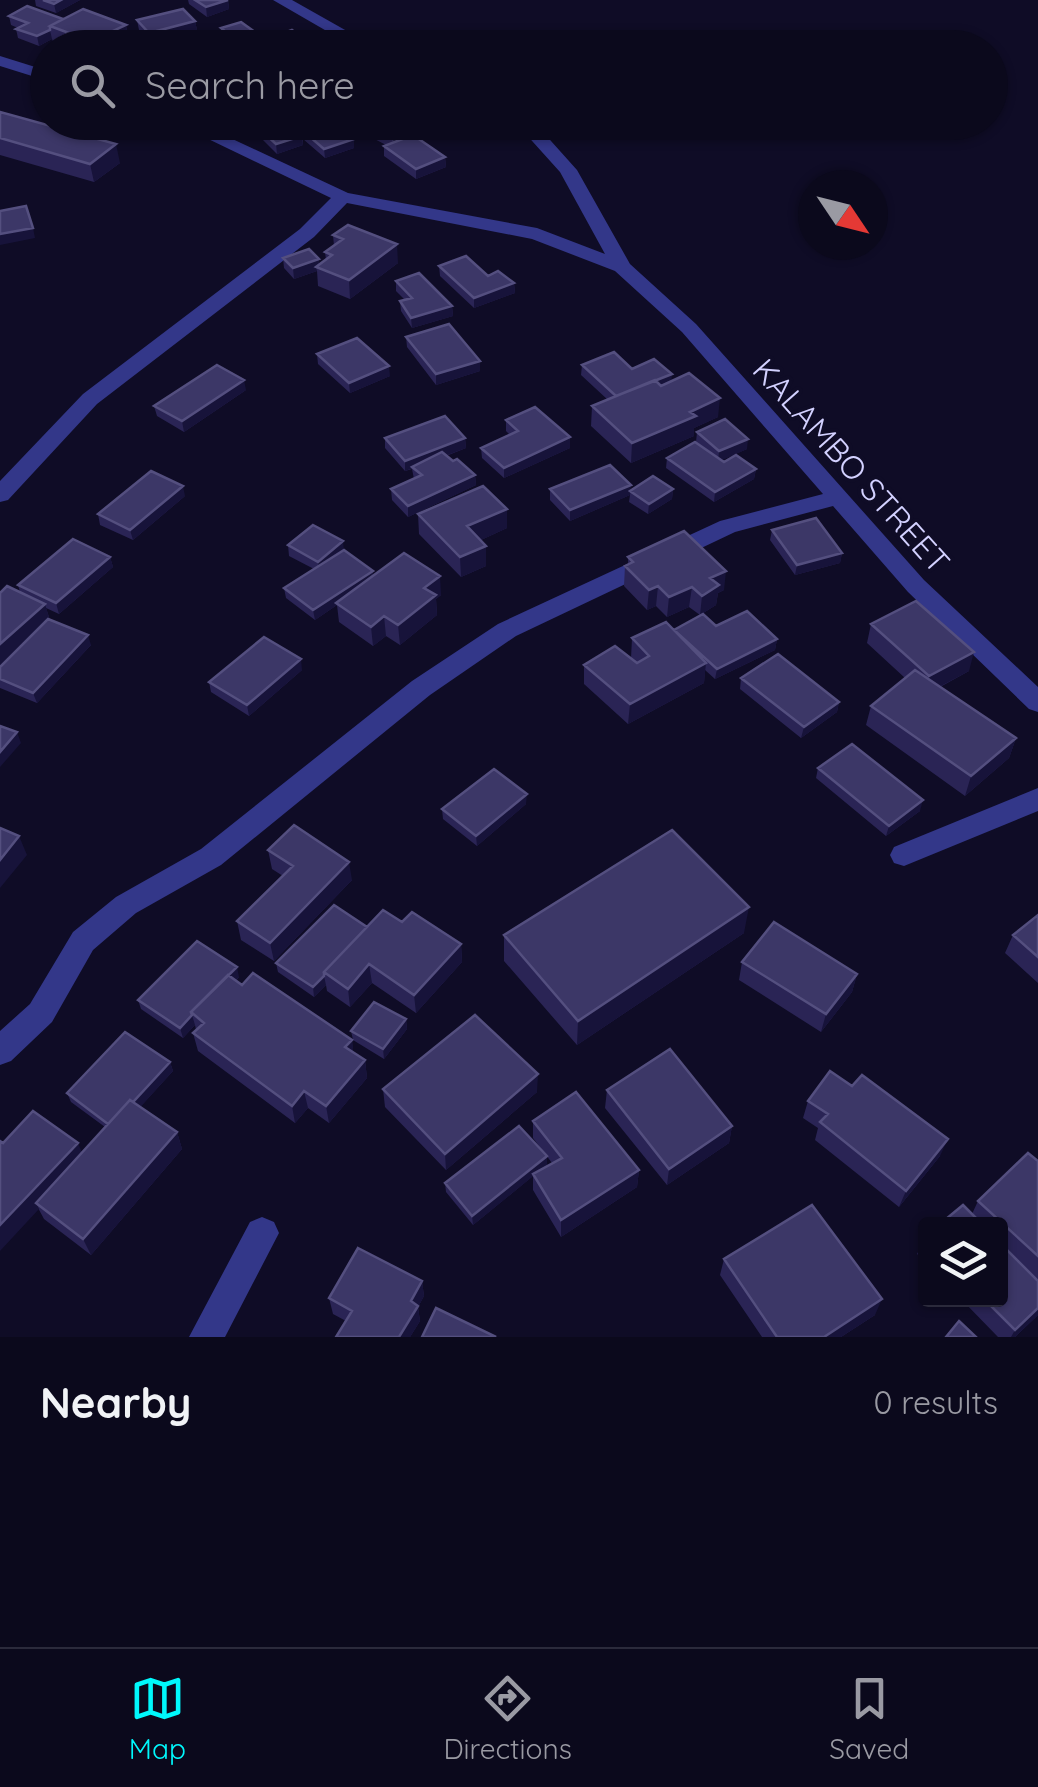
<!DOCTYPE html>
<html lang="en">
<head>
<meta charset="utf-8">
<style>
  :root { --surface:#0b091c; --page:#141225; --text:#f1f3f6; --muted:#9a9aa3; --line:#2b2a3b; --accent:#00f8fc }
  body { margin:0; font-family:Quicksand,sans-serif; background:var(--page); color:var(--text) }
  .controls { position:absolute; right:30px; bottom:30px; display:grid; overflow:hidden; border-radius:10px; box-shadow:0 2px 8px #0004 }
  .controls button { width:90px; height:90px; display:grid; place-items:center; padding:0; border:0; border-bottom:2px solid var(--line); background:var(--surface); color:var(--text); font:50px sans-serif }
  .compass { position:absolute; left:798px; top:170px; width:90px; height:90px; border-radius:50%; background:var(--surface); box-shadow:0 2px 8px #0004; rotate:125deg }
  .list { margin:0; padding:0; list-style:none }
  h2 { display:flex; justify-content:space-between; align-items:center; height:130px; margin:0; padding:0 40px; font-size:42px }
  h2 small { font-size:32px; font-weight:400; color:var(--muted) }
  .icon { flex:none; width:55px; height:55px; fill:none; stroke:currentColor; stroke-width:2; stroke-linecap:round; stroke-linejoin:round }
  .map { position:relative; flex:none; width:1038px; height:1337px; overflow:hidden }
  .search { position:absolute; background:var(--surface); box-shadow:0 2px 8px #0004; left:30px; right:30px; top:30px; height:110px; display:flex; align-items:center; gap:25px; box-sizing:border-box; padding:0 35px; border-radius:55px; color:var(--muted); font-size:38px }
  .sheet { height:310px; background:var(--surface) }
  nav { display:flex; justify-content:space-around; align-items:center; box-sizing:border-box; height:140px; border-top:2px solid var(--line); background:var(--surface); font-size:28px; color:var(--muted) }
  nav a { display:grid; justify-items:center; gap:5px }
  nav .on { color:var(--accent) }
  .map>svg:first-child { display:block }
  .lines { fill:none; stroke-linecap:round; stroke-linejoin:round }
  .minor { fill:#333789; fill-rule:evenodd }
  .wall { fill:#2a2455 }
  .shaded-wall { fill:#17133a }
  .building { fill:#3c3767; stroke:#544f7f; stroke-width:2.5 }
  .labels { text-anchor:middle; stroke-width:8; stroke-linejoin:round; paint-order:stroke }
  .street-label { font-size:32px; fill:#d3d1ff; stroke:#0f0c26 }
</style>
</head>
<body>
<div class="map">
<svg width="1038" height="1337" viewBox="0 0 1038 1337">
  <rect width="100%" height="100%" fill="#0f0c26"/>
  <g class="lines">
    <!-- minor -->
    <path class="minor" d="M273 0H292L377 48H356Z
      M0 56 48 71V81L0 66Z
      M173 122H196L348 193 537 228 605 254 560 172 515 122H534L577 170 630 264 696 324 924 580 1038 687V712L1029 709 908 592 833 506 735 532 516 636 430 695 221 865 136 913 93 950 52 1022 11 1061 0 1065V1031L30 1004 73 932 116 897 201 849 412 681 498 624 720 521 823 494 682 332 615 271 532 239 347 203 314 237 97 404 8 500 0 502V481L83 394 300 229 331 198Z
      M1038 788V811L904 866 894 863 890 855 894 847Z
      M262 1217 274 1222 279 1233 225 1337H189L250 1222Z"/>
  </g>
  <!-- wall -->
  <path class="wall" d="M35 0H80L56 13 36 6Z
    M188 0H228L229 9 207 17 189 4Z
    M9 16 126 25 129 42 118 48H60L54 44 52 39 39 46 18 38 16 29 18 28 11 25Z
    M137 20 195 21 197 30 151 42 139 30Z
    M221 28 260 42 310 48H236L222 37Z
    M0 112 120 163 94 182 0 155Z
    M348 122H418L422 134 416 137 445 157 446 167 416 179 384 156V146L386 145 348 125Z
    M294 123 354 139V148L325 158 303 139V145L277 154 263 140 262 131 294 128Z
    M333 235 398 263 350 299 318 286 317 271 294 279 284 268 283 258 320 264 326 260 325 252 334 246Z
    M439 266 514 283 515 293 474 308 440 276Z
    M396 281 452 306 453 316 412 328 401 311 400 301 405 300 396 291Z
    M406 337 480 361V371L436 385 407 347Z
    M317 354 390 376 350 393 318 364Z
    M582 365 632 369 671 382 718 417 694 428V436L631 463 591 426 592 406 608 400 581 375Z
    M246 390 184 432 157 416 154 406Z
    M506 420 570 448 504 478 482 458 481 448 510 435 506 431Z
    M697 432 747 449 721 460 756 469 754 479 714 502 666 468 667 458 696 442Z
    M385 438H465L466 448 446 456 475 475 476 485 408 517 392 500 391 489 414 479 412 469 405 471 385 448Z
    M550 489 630 491 673 489 672 499 648 514 629 502 630 495 570 521 550 500Z
    M185 496 133 540 100 525 98 514Z
    M507 509V528L481 540 486 566 461 577 419 534 418 514Z
    M772 530 842 553 840 563 795 575 770 540Z
    M288 545 344 550 373 576 441 595 436 599 437 615 400 645 386 636 373 646 339 622 337 605 315 620 286 598 284 588 314 569 289 556Z
    M110 557 113 567 59 614 46 608 50 620 91 645 37 703 0 688V593L20 592 18 585Z
    M628 557 724 590 718 593 716 605 700 615 689 607 667 617 656 606 647 610 624 586 625 566 628 565Z
    M871 624 969 671 940 687 1016 738 1009 758 965 796 866 725 871 706 905 678 867 643Z
    M716 626 777 639 775 650 715 679 705 670 704 683 628 724 584 684V665L635 662 631 658 632 638 674 630Z
    M302 670 249 716 211 692 209 682Z
    M741 678 839 702 837 712 801 738 740 689Z
    M818 768 920 811 886 836 816 778Z
    M526 804 477 846 443 819 442 809Z
    M268 850 352 880 274 961 241 940 237 921 283 876 272 869Z
    M1038 915V983L1005 953 1013 935Z
    M402 922 461 944 462 962 416 1013 372 983 350 1007 327 991 326 985 314 997 278 972 276 963 367 927Z
    M744 933 577 1045 504 961V935Z
    M742 962 857 974 852 992 821 1032 739 980Z
    M239 977 236 981 242 985 352 1040 353 1053 365 1060 367 1078 329 1123 308 1108 295 1123 198 1051 193 1033 196 1030 195 1025 183 1038 141 1009 138 1000Z
    M406 1019 407 1029 384 1059 353 1040 351 1031Z
    M170 1062 173 1071 140 1107 177 1132 182 1149 91 1255 44 1219 3 1143 82 1153 105 1127 71 1102 67 1093Z
    M383 1089 537 1092 446 1170 385 1107Z
    M607 1090 732 1126 729 1143 667 1185 605 1108Z
    M808 1101 940 1156 899 1207 815 1140 818 1128 803 1118Z
    M533 1121 639 1170 637 1187 561 1237 533 1190V1176L473 1225 446 1192 445 1183 547 1156V1165L543 1168 552 1163 533 1138Z
    M1038 1161V1315L1015 1337H998L962 1300H1000V1224H940L972 1214 978 1201Z
    M926 1237V1262L917 1254Z
    M724 1259 875 1315 841 1337H762L720 1275Z
    M422 1281 424 1296 418 1307 420 1321 410 1337H336L346 1321 333 1314 329 1298Z"/>
  <!-- shaded-wall -->
  <path class="shaded-wall" d="M61 0H80L56 13 54 4Z
    M228 0 229 9 207 17 206 7Z
    M195 21 197 30 151 42 149 33Z
    M126 25 129 42 118 48H79Z
    M50 30 52 39 39 46 37 36Z
    M259 35 260 44 251 48H240L239 42Z
    M310 42V48H296V46Z
    M422 125V134L394 149 393 139Z
    M302 136 303 145 277 154 276 144Z
    M354 139V148L325 158 324 149Z
    M116 144 120 163 94 182 90 164Z
    M445 157 446 167 416 179V169Z
    M33 228 35 238 0 245V234Z
    M397 244 398 263 350 299 349 280Z
    M319 259 320 268 316 267 317 271 294 279 293 268Z
    M514 283 515 293 474 308V298Z
    M452 306 453 316 412 328 411 318Z
    M480 361V371L436 385V374Z
    M389 366 390 376 350 393 349 383Z
    M672 374 671 384 616 397Z
    M244 380 246 390 184 432 182 421Z
    M720 398 718 417 694 428V436L631 463 632 443 690 412Z
    M570 437V448L504 478V468Z
    M465 438 466 448 405 471V461Z
    M748 439 747 449 718 462 719 451Z
    M756 469 754 479 714 502 715 492Z
    M475 475 476 485 408 517V506Z
    M631 485 630 495 570 521V510Z
    M183 486 185 496 133 540 130 530Z
    M673 489 672 499 648 514 649 504Z
    M507 509V528L468 546 467 526Z
    M343 541 344 551 319 572 318 562Z
    M486 546V566L461 577 460 557Z
    M842 553 840 563 795 575 797 565Z
    M110 557 113 567 59 614 56 603Z
    M373 571 374 581 336 603 337 605 315 620 313 610Z
    M726 571 724 590 718 593 716 605 700 615 702 596 710 578Z
    M440 576 441 595 436 599 437 615 400 645 398 625 424 588Z
    M658 586 656 606 647 610 649 590Z
    M692 587 689 607 667 617 669 597Z
    M45 604 51 624 0 670V644Z
    M384 616 386 636 373 646 371 627Z
    M88 635 91 645 37 703 33 693Z
    M777 639 775 650 715 679 717 669Z
    M974 652 969 671 924 695 929 676Z
    M301 659 302 670 249 716 247 705Z
    M706 663 704 683 628 724 630 704Z
    M839 702 837 712 801 738 804 727Z
    M17 732 21 743 0 767V752Z
    M1016 738 1009 758 965 796 971 776Z
    M527 794 526 804 477 846 476 836Z
    M923 800 920 811 886 836 889 826Z
    M19 836 27 855 0 888V860Z
    M349 862 352 880 274 961 270 943Z
    M749 907 744 933 577 1045 578 1021Z
    M461 944 462 962 416 1013 414 995Z
    M369 964 372 983 350 1007 348 989Z
    M237 967 239 977 200 1019 193 1014Z
    M857 974 852 992 821 1032 826 1014Z
    M324 976 326 985 314 997 313 987Z
    M192 1015 195 1025 183 1038 180 1028Z
    M406 1019 407 1029 384 1059 383 1049Z
    M352 1040 354 1058 345 1047Z
    M365 1060 367 1078 329 1123 326 1106Z
    M170 1062 173 1071 115 1135 111 1126Z
    M538 1074 537 1092 446 1170 445 1154Z
    M304 1091 308 1108 295 1123 292 1106Z
    M732 1126 729 1143 667 1185 669 1169Z
    M177 1132 182 1149 91 1255 83 1239Z
    M948 1139 940 1156 899 1207 906 1191Z
    M78 1143 85 1160 36 1203 39 1209 0 1251V1225Z
    M547 1156V1165L473 1225 472 1216Z
    M639 1170 637 1187 561 1237V1220Z
    M422 1281 424 1296 418 1307 420 1321 410 1337H399L411 1301Z
    M882 1299 875 1315 841 1337H824Z
    M1038 1308V1315L1015 1337H1011L1015 1330Z"/>
  <!-- building -->
  <path class="building" d="M43 0H61L54 4Z
    M195 0H228L206 7Z
    M27 6 63 19 50 26V30L37 36 16 29 28 23 9 16Z
    M83 9 126 25 79 47 58 39 69 33 50 26Z
    M183 9 195 21 149 33 137 20Z
    M241 22 259 35 239 42 221 28Z
    M292 30 310 42 296 46 298 48H244Z
    M192 32 214 48H172L163 41Z
    M0 112 116 144 90 164 0 138Z
    M288 122 302 136 276 144 262 131Z
    M334 122 354 139 324 149 294 123Z
    M361 122H418L422 125 393 139Z
    M413 135 445 157 416 169 384 146Z
    M26 206 33 228 0 234V211Z
    M348 225 397 244 349 280 316 267 332 255 325 252 343 239 333 235Z
    M309 249 319 259 293 268 283 258Z
    M466 256 488 276 498 271 514 283 474 298 439 266Z
    M419 273 452 306 411 318 400 301 412 298 396 281Z
    M449 324 480 361 436 374 406 337Z
    M357 338 389 366 349 383 317 354Z
    M614 352 632 369 654 359 672 374 616 396 582 365Z
    M217 365 244 380 182 421 154 406Z
    M689 373 720 398 690 412 696 416 632 443 592 406 655 380 661 386Z
    M535 407 570 437 504 468 481 448 518 431 506 420Z
    M445 416 465 438 405 461 385 438Z
    M725 419 748 439 719 451 697 432Z
    M695 442 724 462 736 455 756 469 715 492 667 458Z
    M442 452 453 461 457 459 475 475 408 506 391 489 422 475 412 467Z
    M610 465 631 485 570 510 550 489Z
    M151 471 183 486 130 530 98 514Z
    M653 476 673 489 649 504 630 491Z
    M483 486 507 509 467 526 486 546 460 557 418 514Z
    M816 518 842 553 797 565 772 530Z
    M313 525 343 541 318 562 288 545Z
    M684 531 726 571 710 578 719 585 702 596 692 587 669 597 658 586 649 590 625 566 633 562 628 557Z
    M73 539 110 557 56 603 18 585Z
    M344 550 373 571 313 610 284 588Z
    M404 553 440 576 424 588 436 595 398 625 384 616 371 627 336 603Z
    M7 586 45 604 0 644V593Z
    M916 601 974 652 929 676 871 624Z
    M747 611 777 639 717 669 674 630 703 614 716 626Z
    M48 619 88 635 33 693 0 679V667Z
    M666 622 706 663 630 704 584 665 615 646 637 663 649 656 632 638Z
    M264 637 301 659 247 705 209 682Z
    M778 654 839 702 804 727 741 678Z
    M915 670 1016 738 971 776 871 706Z
    M0 726 17 732 0 752Z
    M852 744 923 800 889 826 818 768Z
    M494 769 527 794 476 836 442 809Z
    M294 825 349 862 270 943 237 921 293 866 268 850Z
    M0 828 19 836 0 860Z
    M672 830 749 907 578 1021 504 935Z
    M334 905 367 927 324 972V976L313 987 276 963Z
    M383 910 402 922 412 912 461 944 414 995 369 964 348 989 324 972Z
    M1038 915V957L1013 935Z
    M774 922 857 974 826 1014 742 962Z
    M197 941 237 967 191 1012 192 1015 180 1028 138 1000Z
    M253 973 352 1040 345 1047 365 1060 326 1106 304 1091 292 1106 193 1033 204 1023 191 1012 228 975 242 985Z
    M374 1002 406 1019 383 1049 351 1031Z
    M475 1015 538 1074 445 1154 383 1089Z
    M125 1032 170 1062 133 1102 130 1100 108 1124 67 1093Z
    M670 1049 732 1126 669 1169 607 1090Z
    M830 1071 852 1086 862 1075 948 1139 906 1191 820 1122 828 1114 808 1101Z
    M576 1092 639 1170 561 1220 533 1174 562 1158 533 1121Z
    M130 1100 177 1132 83 1239 36 1203Z
    M33 1111 78 1143 0 1225V1141L3 1143Z
    M519 1126 547 1156 472 1216 445 1183Z
    M1028 1153 1038 1161V1256L978 1201Z
    M812 1205 882 1299 824 1337H777L724 1259Z
    M963 1205 982 1224H940Z
    M1000 1243 1038 1281V1308L1015 1330 985 1300H1000Z
    M358 1248 422 1281 411 1301 418 1306 399 1337H336L352 1311 329 1298Z
    M436 1308 496 1337H422Z
    M959 1321 976 1337H946Z"/>
  <g class="labels">
    <!-- street labels -->
    <g class="street-label">
      <text transform="translate(851 466) rotate(48)" y="11">KALAMBO STREET</text>
    </g>
  </g>
</svg>
<div class="controls">
<button><svg class="icon" aria-label="layers" viewBox="0 0 24 24"><path d="M12 4l9 5-9 5-9-5zM3 14l9 5 9-5"/></svg></button>
</div>
<svg class="compass" viewBox="-18 -18 36 36"><path d="M0-13l5 13h-10z" fill="#e53935"/><path d="M0 13l5-13h-10z" fill="#9a9aa3"/></svg>
<div class="search"><svg class="icon" aria-label="search" viewBox="0 0 24 24"><circle cx="10" cy="10" r="6"/><path d="M15 15l6 6"/></svg>Search here</div>
</div>
<section class="sheet">
<h2>Nearby<small>0 results</small></h2>
<ul class="list">
</ul>
</section>
<nav>
<a class="on"><svg class="icon" aria-label="map" viewBox="0 0 24 24"><path d="M3 6l6-2 6 2 6-2v14l-6 2-6-2-6 2zM9 4v14M15 6v14"/></svg>Map</a>
<a><svg class="icon" aria-label="directions" viewBox="0 0 24 24"><path d="M12 3l9 9-9 9-9-9zM9 14v-3h6M13 9l2 2-2 2"/></svg>Directions</a>
<a><svg class="icon" aria-label="saved" viewBox="0 0 24 24"><path d="M7 4h10v16l-5-4-5 4z"/></svg>Saved</a>
</nav>
</body>
</html>
